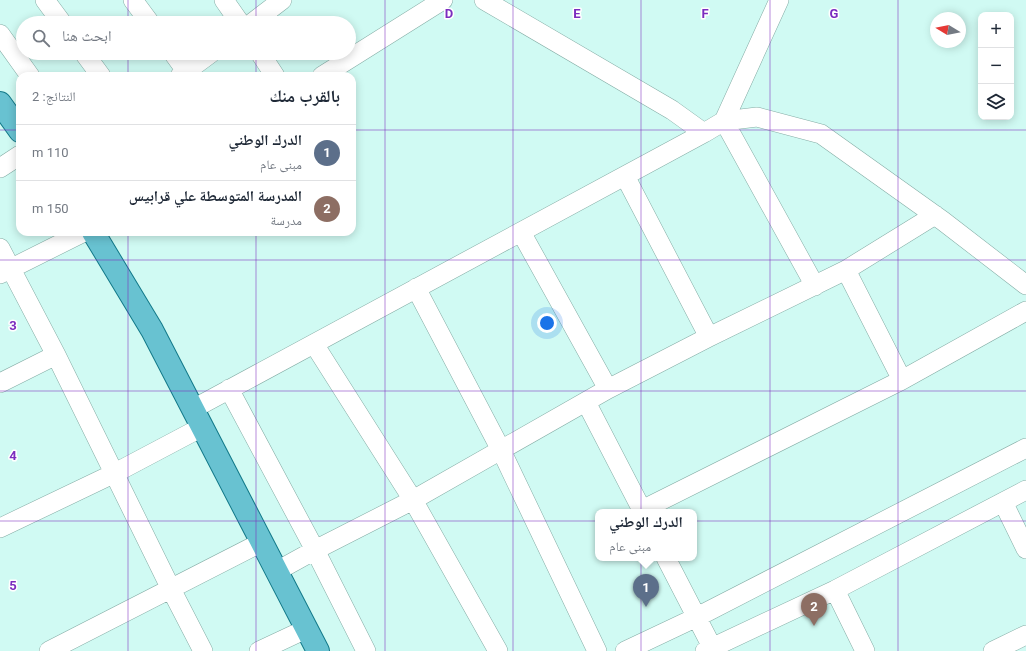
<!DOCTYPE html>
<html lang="ar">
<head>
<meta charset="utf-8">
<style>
  :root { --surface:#fff; --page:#f2f2f3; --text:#1f2937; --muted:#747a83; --line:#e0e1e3; --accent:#9f3621 }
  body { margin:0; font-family:Roboto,"Noto Naskh Arabic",sans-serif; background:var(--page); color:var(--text); direction:rtl }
  .controls { position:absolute; right:12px; top:12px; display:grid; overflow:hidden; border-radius:8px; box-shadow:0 2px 10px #0003 }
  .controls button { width:36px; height:36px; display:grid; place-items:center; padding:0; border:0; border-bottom:1px solid var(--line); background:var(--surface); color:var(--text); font:20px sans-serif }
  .compass { position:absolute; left:930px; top:12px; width:36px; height:36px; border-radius:50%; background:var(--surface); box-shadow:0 2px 10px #0003; rotate:280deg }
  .you { position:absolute; left:547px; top:323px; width:14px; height:14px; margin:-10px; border:3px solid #fff; border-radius:50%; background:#1a73e8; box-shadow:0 0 0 6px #1a73e833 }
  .badge { display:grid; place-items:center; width:26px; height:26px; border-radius:50%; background:var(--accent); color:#fff; font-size:13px; font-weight:700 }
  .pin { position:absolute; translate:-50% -33px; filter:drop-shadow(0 1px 2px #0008) }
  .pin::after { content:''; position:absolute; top:21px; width:14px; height:12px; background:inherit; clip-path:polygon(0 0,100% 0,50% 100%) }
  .popup { position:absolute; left:595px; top:509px; width:102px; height:52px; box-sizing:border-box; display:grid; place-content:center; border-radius:8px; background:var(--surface); filter:drop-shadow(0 1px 3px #0005); font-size:13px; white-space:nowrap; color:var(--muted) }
  .popup b { font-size:15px; color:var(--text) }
  .popup::after { content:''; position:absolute; left:50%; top:100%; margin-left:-8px; border:8px solid transparent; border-top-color:var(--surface) }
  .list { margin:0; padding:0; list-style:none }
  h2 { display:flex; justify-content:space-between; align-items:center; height:52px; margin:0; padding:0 16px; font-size:17px }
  h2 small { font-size:13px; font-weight:400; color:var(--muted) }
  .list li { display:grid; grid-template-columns:26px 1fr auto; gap:12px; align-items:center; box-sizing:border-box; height:56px; padding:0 16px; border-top:1px solid var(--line) }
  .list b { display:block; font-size:15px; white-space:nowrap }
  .list p { margin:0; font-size:13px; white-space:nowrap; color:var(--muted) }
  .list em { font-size:13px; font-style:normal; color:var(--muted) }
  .icon { flex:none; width:22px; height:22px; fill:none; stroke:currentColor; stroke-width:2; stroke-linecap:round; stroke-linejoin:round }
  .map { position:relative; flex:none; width:1026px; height:651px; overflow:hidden; direction:ltr }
  .search { position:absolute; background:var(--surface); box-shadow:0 2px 10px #0003; left:16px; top:16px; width:340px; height:44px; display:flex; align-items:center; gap:10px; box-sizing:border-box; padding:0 14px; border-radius:22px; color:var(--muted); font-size:15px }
  .panel { position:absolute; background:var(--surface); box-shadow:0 2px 10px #0003; left:16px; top:72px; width:340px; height:164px; border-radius:12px; direction:rtl }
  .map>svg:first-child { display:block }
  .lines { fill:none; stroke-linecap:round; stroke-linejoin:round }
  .street-casing { stroke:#84aca5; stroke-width:20 }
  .primary-casing { stroke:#127989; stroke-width:24 }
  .street { stroke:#fff; stroke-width:19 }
  .primary { stroke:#68c2d1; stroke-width:22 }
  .grid { fill:none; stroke:#7b2cbf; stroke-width:1; stroke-opacity:0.55 }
  .grid-label { font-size:13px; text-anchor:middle; font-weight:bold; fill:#7b2cbf; stroke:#fff; stroke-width:3; stroke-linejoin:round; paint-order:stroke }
</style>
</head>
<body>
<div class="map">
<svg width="1026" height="651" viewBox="0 0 1026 651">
  <rect width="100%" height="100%" fill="#d0faf3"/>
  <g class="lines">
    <!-- street casing -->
    <g class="street-casing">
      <path id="street" d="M45 0 62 23
        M133 0 150 23
        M224 0 240 23
        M484 0 672 110 704 133
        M779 0 724 121 815 286
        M252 23 282 0
        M0 34 30 76
        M84 53 101 76
        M173 53 186 71
        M260 53 275 76
        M180 76 211 53
        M322 76 443 0
        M0 168 20 155
        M625 176 709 337
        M521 232 608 389
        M0 248 56 355 171 589 203 651
        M846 270 902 380
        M0 274 84 232
        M416 288 501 450 597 651
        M314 344 413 500 498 651
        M0 383 56 355
        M229 389 315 550 366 651
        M586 402 643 512
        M193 409 704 133 724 121 757 117 821 134 943 221 1026 285
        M1003 502 1026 549
        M642 510 902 380 1026 311
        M0 528 115 473 202 427
        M666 558 712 647
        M277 571 315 550 413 500 608 389 709 337 846 270 935 215
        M835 590 865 651
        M49 651 262 542
        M259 651 306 629
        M625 651 697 617 1026 448
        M705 651 835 590 1026 490
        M993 651 1026 635"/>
    </g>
    <!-- primary casing -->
    <g class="primary-casing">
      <path id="primary" d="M0 103 20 131
        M93 232 152 330 318 651"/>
    </g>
    <!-- street -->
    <use href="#street" class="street"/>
    <!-- primary -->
    <use href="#primary" class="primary"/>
  </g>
  <!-- grid -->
  <path class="grid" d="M128 0V23M256 0V23M385 0V651M513 0V651M641 0V651M770 0V651M898 0V651M128 53V76M256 53V76M0 130H20M352 130H1026M128 232V651M256 232V651M0 260H1026M0 391H1026M0 521H1026"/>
  <g class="grid-label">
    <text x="449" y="18">D</text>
    <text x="577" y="18">E</text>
    <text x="705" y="18">F</text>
    <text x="834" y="18">G</text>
    <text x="13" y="330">3</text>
    <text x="13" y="460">4</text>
    <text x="13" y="590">5</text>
  </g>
</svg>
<div class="controls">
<button>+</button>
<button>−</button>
<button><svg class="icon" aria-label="layers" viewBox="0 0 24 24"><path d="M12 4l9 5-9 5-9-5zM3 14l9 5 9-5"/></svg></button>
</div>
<svg class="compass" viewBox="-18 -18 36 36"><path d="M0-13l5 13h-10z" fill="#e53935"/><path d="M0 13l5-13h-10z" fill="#747a83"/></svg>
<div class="you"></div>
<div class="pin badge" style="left:646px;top:607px;background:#5c6f8a">1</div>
<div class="popup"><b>الدرك الوطني</b>مبنى عام</div>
<div class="pin badge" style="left:814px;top:626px;background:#8d6e63">2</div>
<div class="search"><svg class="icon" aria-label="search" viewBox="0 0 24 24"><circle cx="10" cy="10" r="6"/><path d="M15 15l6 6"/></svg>ابحث هنا</div>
<section class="panel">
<h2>بالقرب منك<small>النتائج: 2</small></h2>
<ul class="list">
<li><span class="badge" style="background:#5c6f8a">1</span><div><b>الدرك الوطني</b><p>مبنى عام</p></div><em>110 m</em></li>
<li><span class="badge" style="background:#8d6e63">2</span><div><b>المدرسة المتوسطة علي قرابيس</b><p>مدرسة</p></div><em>150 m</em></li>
</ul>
</section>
</div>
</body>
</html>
